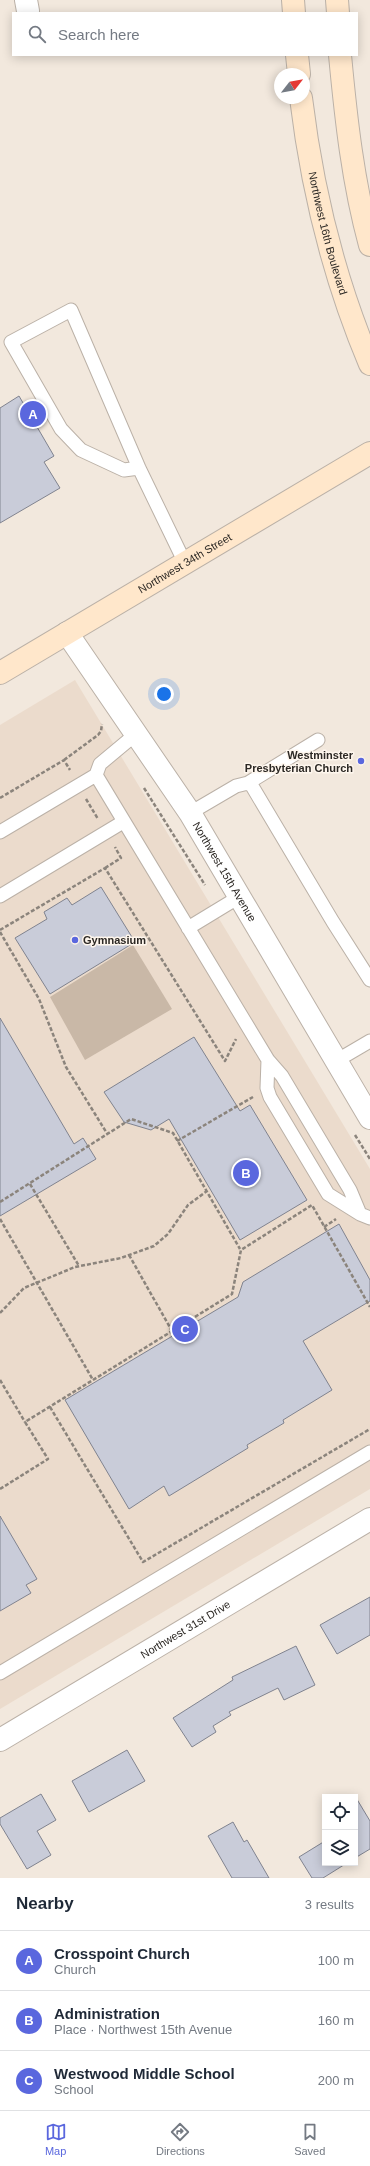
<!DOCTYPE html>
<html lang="en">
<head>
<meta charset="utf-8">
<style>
  :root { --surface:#fff; --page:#f6f6f7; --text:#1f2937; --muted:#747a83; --line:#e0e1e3; --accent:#5a67de }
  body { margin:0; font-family:Arial,sans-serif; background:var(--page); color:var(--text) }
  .controls { position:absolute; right:12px; bottom:12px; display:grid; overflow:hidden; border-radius:0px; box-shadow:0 2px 10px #0003 }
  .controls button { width:36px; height:36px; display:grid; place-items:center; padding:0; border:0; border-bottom:1px solid var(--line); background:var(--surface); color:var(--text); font:20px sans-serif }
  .compass { position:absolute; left:274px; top:68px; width:36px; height:36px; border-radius:50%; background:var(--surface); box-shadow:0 2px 10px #0003; rotate:59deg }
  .you { position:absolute; left:164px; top:694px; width:14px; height:14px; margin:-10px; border:3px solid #fff; border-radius:50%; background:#1a73e8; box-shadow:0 0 0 6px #1a73e833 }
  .badge { display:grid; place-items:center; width:26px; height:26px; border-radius:50%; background:var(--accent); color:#fff; font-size:13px; font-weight:700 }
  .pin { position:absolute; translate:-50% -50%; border:2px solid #fff; box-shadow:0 1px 4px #0006 }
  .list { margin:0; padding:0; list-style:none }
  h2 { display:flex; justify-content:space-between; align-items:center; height:52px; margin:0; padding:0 16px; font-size:17px }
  h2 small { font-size:13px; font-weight:400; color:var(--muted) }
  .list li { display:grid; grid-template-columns:26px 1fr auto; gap:12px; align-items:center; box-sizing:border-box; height:60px; padding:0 16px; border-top:1px solid var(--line) }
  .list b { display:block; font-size:15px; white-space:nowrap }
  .list p { margin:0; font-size:13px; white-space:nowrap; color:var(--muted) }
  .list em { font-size:13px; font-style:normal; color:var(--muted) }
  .icon { flex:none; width:22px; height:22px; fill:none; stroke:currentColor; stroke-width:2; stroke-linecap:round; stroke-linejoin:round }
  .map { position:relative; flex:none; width:370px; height:1878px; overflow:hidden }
  .search { position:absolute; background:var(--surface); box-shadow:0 2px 10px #0003; left:12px; right:12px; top:12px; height:44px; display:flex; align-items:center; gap:10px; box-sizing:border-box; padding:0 14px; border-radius:0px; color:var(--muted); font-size:15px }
  .sheet { height:232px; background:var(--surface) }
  nav { display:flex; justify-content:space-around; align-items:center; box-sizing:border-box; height:56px; border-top:1px solid var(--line); background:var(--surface); font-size:11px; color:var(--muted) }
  nav a { display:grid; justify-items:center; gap:2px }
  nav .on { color:var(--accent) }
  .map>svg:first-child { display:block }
  .built { fill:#ebdbcc }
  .green { fill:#c9b8a7 }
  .building { fill:#c9ccd9; stroke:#80838f }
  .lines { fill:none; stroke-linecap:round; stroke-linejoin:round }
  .service-casing { stroke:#bbb1a7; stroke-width:15 }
  .minor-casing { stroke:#bbb1a7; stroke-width:24 }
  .secondary-casing { stroke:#bbb1a7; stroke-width:24 }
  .path { stroke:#8b847c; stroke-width:2.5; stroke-dasharray:4 2; stroke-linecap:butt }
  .service { stroke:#fff; stroke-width:13 }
  .minor { stroke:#fff; stroke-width:22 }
  .secondary { stroke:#ffe7cb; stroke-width:22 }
  .poi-dot { fill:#5a67de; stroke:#fef6ed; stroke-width:1.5 }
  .labels { text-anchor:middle; stroke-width:3; stroke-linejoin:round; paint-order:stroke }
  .street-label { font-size:11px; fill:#2c2824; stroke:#fef6ed }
  .poi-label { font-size:11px; font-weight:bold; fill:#2c2824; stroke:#fef6ed; text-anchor:end }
</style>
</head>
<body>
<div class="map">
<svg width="370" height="1878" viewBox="0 0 370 1878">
  <rect width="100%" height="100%" fill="#f2e8dd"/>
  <!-- built -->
  <path class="built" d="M75 680 370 1169V1489L0 1709V725Z"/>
  <!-- green -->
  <path class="green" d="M133 945 172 1009 85 1060 50 997Z"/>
  <!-- building -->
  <path class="building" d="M19 396 54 456 44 462 60 488 0 523V408Z
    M101 887 135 942 50 994 15 938 47 919 44 912 67 898 72 905Z
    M0 1018 74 1144 83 1138 96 1159 0 1216Z
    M194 1037 240 1111 250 1105 307 1200 240 1240 169 1119 151 1130 124 1122 104 1092Z
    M339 1224 370 1280V1301L303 1341 332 1390 283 1420 284 1423 247 1445 248 1448 169 1496 164 1486 129 1509 65 1400 238 1297 243 1282Z
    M0 1516 37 1579 26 1585 31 1593 0 1611Z
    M370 1597V1635L337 1654 320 1625Z
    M296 1646 315 1685 284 1700 278 1688 229 1712 231 1715 213 1726 216 1732 192 1747 173 1718 233 1680 232 1677Z
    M127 1750 145 1781 89 1812 72 1781Z
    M41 1794 56 1820 37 1831 51 1855 27 1869 0 1824V1818Z
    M355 1796 370 1821V1849L355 1858V1797H353Z
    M233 1822 244 1842 247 1840 269 1878H232L208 1836Z
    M325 1841V1863H347L323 1878H312L299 1857Z"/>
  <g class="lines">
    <!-- service casing -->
    <g class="service-casing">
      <path id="service" d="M139 468 124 470 81 450 61 429 11 342 71 310 139 468 185 563
        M136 734 100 764 96 775 268 1060 267 1088 270 1097 328 1194 360 1214 370 1218
        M248 783 318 740
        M190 813 236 786 248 783 252 786 333 922 370 980
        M0 832 96 775
        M0 896 123 822
        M188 928 239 897
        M268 1060 282 1076 350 1190 360 1214
        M336 1061 370 1041
        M0 1673 370 1452"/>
    </g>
    <!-- minor casing -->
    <g class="minor-casing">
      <g id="minor">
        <path d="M26 0 28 11"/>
        <path id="s1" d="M67 633 190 813 370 1118"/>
        <path id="s2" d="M0 1740 370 1519"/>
      </g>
    </g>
    <!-- secondary casing -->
    <g class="secondary-casing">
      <g id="secondary">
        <path d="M293 0 294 13"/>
        <path d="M337 0 338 13"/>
        <path d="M297 55 299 74"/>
        <path d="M340 55C346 119 353 183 370 245"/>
        <path id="s3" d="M301 98C312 189 334 279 370 364"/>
        <path id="s4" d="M0 673 370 453"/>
      </g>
    </g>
    <!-- path -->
    <path class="path" d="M64 760 98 735 101 731 102 724
      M144 788 205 885
      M0 798 64 760 70 770
      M86 799 98 819
      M105 868 121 858 115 847
      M0 930 105 868 225 1061 236 1039
      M0 932 39 999 66 1067 108 1135
      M355 1135 370 1159
      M177 1141 253 1097
      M30 1184 79 1266
      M0 1202 131 1119 173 1133 240 1249
      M0 1219 93 1380
      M324 1227 336 1219
      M129 1255 172 1331
      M0 1313 24 1288 75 1267 121 1258 154 1246 168 1234 188 1205 207 1191
      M0 1380 25 1422
      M50 1407 143 1562 370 1429
      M0 1489 48 1459 25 1422 232 1294 241 1250 312 1205 370 1307"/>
    <!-- service -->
    <use href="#service" class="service"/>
    <!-- minor -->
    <use href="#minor" class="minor"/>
    <!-- secondary -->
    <use href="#secondary" class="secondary"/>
  </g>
  <!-- markers -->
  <g class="poi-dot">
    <circle cx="361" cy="761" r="4"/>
    <circle cx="75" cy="940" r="4"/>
  </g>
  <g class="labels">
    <!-- street labels -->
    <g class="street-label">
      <text dy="4" stroke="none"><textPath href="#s3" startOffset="138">Northwest 16th Boulevard</textPath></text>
      <text dy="4" stroke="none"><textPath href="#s4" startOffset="215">Northwest 34th Street</textPath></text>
      <text dy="4" stroke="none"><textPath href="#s1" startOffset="286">Northwest 15th Avenue</textPath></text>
      <text dy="4" stroke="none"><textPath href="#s2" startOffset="216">Northwest 31st Drive</textPath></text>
    </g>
    <!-- poi labels -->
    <g class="poi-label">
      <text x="353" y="759">Westminster<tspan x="353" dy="13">Presbyterian Church</tspan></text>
      <text x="83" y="944" text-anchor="start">Gymnasium</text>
    </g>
  </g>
</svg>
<div class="controls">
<button><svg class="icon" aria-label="locate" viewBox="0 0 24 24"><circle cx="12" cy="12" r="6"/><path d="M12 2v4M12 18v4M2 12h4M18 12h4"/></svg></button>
<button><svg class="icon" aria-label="layers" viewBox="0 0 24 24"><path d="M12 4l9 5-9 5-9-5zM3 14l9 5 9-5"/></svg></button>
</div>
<svg class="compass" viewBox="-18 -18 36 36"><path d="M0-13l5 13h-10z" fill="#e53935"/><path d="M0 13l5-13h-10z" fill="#747a83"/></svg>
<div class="you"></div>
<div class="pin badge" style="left:33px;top:414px">A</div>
<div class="pin badge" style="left:246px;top:1173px">B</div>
<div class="pin badge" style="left:185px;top:1329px">C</div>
<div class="search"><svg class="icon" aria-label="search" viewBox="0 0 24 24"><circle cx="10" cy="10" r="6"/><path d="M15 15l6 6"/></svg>Search here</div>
</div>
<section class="sheet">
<h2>Nearby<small>3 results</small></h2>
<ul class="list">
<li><span class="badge">A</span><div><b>Crosspoint Church</b><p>Church</p></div><em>100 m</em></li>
<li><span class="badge">B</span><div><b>Administration</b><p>Place · Northwest 15th Avenue</p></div><em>160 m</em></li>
<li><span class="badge">C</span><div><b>Westwood Middle School</b><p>School</p></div><em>200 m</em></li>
</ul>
</section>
<nav>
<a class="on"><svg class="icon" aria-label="map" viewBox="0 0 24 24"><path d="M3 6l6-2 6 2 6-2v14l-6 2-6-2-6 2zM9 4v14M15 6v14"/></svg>Map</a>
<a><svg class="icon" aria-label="directions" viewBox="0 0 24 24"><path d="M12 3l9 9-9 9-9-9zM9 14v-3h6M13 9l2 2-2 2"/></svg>Directions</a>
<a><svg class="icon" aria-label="saved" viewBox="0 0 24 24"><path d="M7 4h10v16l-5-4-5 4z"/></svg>Saved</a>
</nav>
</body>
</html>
